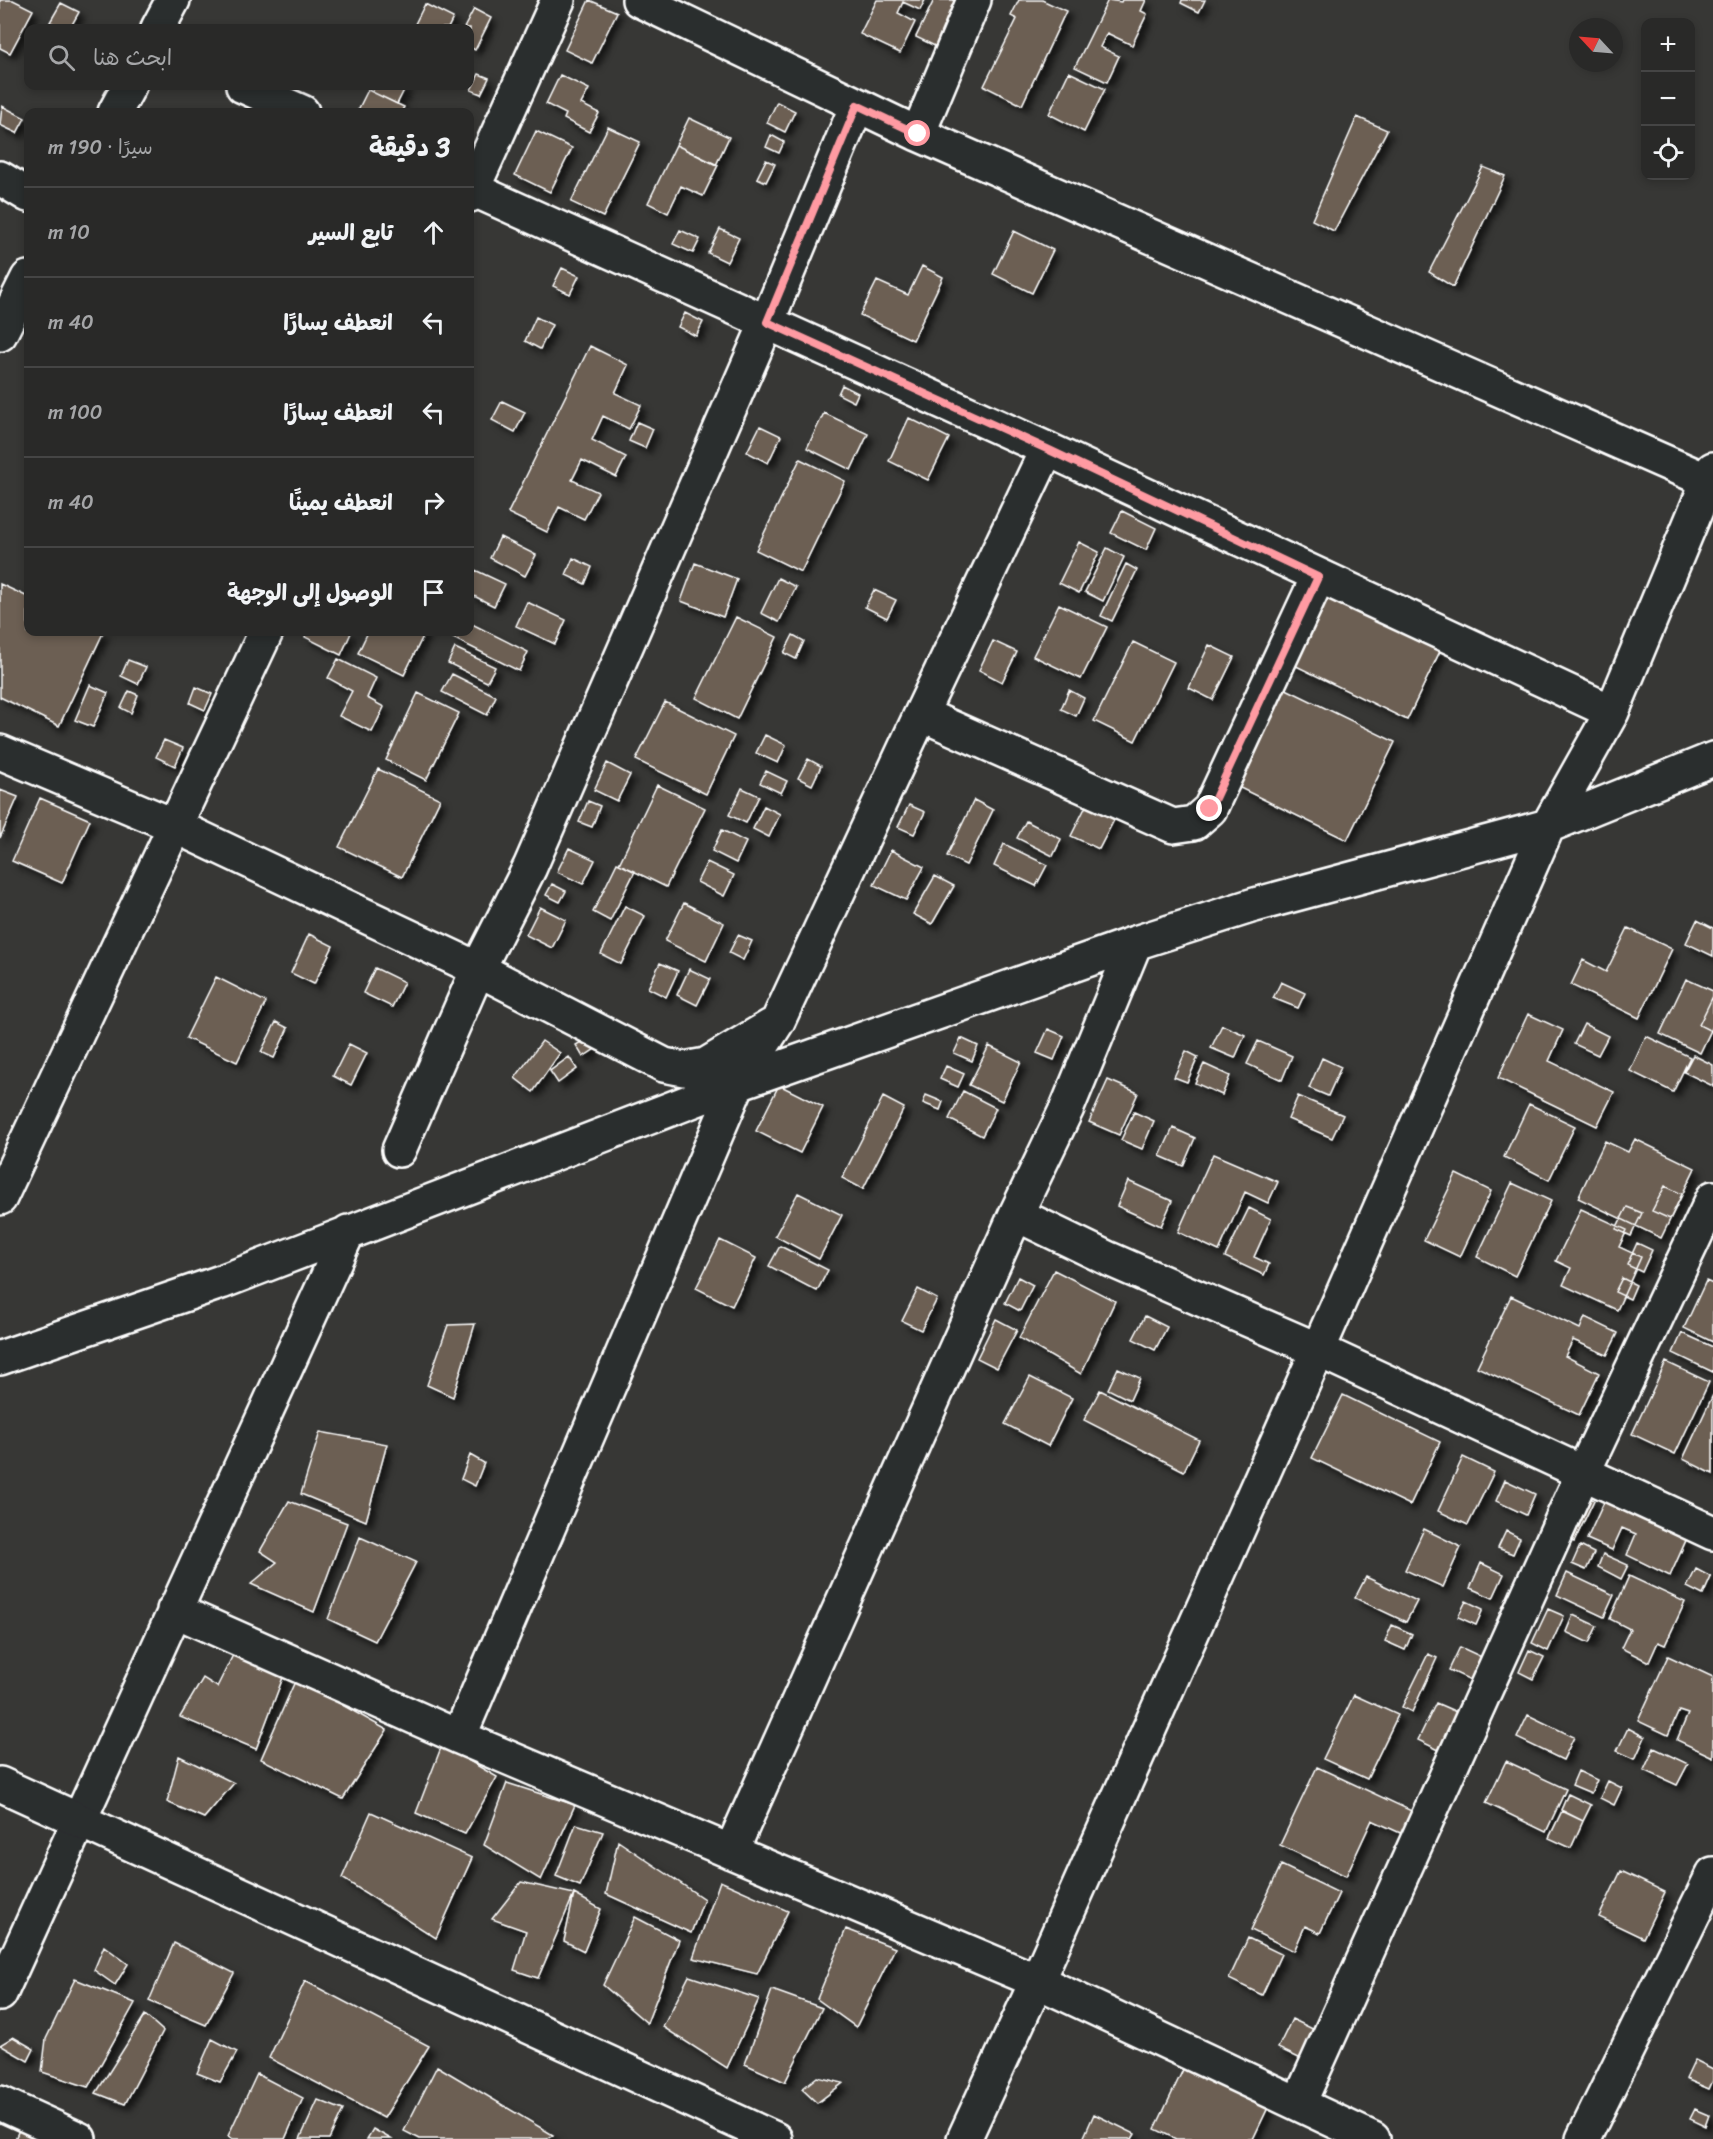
<!DOCTYPE html>
<html lang="ar">
<head>
<meta charset="utf-8">
<style>
  :root { --surface:#292928; --page:#353534; --text:#f1f3f6; --muted:#a5a6a8; --line:#454545 }
  body { margin:0; font-family:Sriracha,"Playpen Sans Arabic",sans-serif; background:var(--page); color:var(--text); direction:rtl }
  .controls { position:absolute; right:18px; top:18px; display:grid; overflow:hidden; border-radius:12px; box-shadow:0 3px 9px #0003 }
  .controls button { width:54px; height:54px; display:grid; place-items:center; padding:0; border:0; border-bottom:2px solid var(--line); background:var(--surface); color:var(--text); font:30px sans-serif }
  .compass { position:absolute; left:1569px; top:18px; width:54px; height:54px; border-radius:50%; background:var(--surface); box-shadow:0 3px 9px #0003; rotate:296deg }
  .stop { position:absolute; width:18px; height:18px; margin:-14px; border:4px solid #ff9aa2; border-radius:50%; background:#fff }
  .stop.end { background:#ff9aa2; border-color:#fff; box-shadow:0 2px 6px #0008 }
  .list { margin:0; padding:0; list-style:none }
  h2 { display:flex; justify-content:space-between; align-items:center; height:78px; margin:0; padding:0 24px; font-size:26px }
  h2 small { font-size:20px; font-weight:400; color:var(--muted) }
  .list li { display:grid; grid-template-columns:39px 1fr auto; gap:18px; align-items:center; box-sizing:border-box; height:90px; padding:0 24px; border-top:2px solid var(--line) }
  .list b { display:block; font-size:22px; white-space:nowrap }
  .list em { font-size:20px; font-style:normal; color:var(--muted) }
  .icon { flex:none; width:33px; height:33px; fill:none; stroke:currentColor; stroke-width:2; stroke-linecap:round; stroke-linejoin:round }
  .map { position:relative; flex:none; width:1713px; height:2139px; overflow:hidden; direction:ltr }
  .search { position:absolute; background:var(--surface); box-shadow:0 3px 9px #0003; left:24px; top:24px; width:450px; height:66px; display:flex; align-items:center; gap:15px; box-sizing:border-box; padding:0 21px; border-radius:12px; color:var(--muted); font-size:22px }
  .panel { position:absolute; background:var(--surface); box-shadow:0 3px 9px #0003; left:24px; top:108px; width:450px; height:528px; border-radius:12px; direction:rtl }
  .map>svg:first-child { display:block }
  .building { fill:#6c5f53; stroke:#fff; stroke-width:1.5; filter:url(#shadow) }
  .lines { fill:none; stroke-linecap:round; stroke-linejoin:round }
  .minor-casing { stroke:#fff; stroke-width:38 }
  .tertiary-casing { stroke:#fff; stroke-width:38 }
  .minor { stroke:#2a2d2e; stroke-width:33 }
  .tertiary { stroke:#2a2d2e; stroke-width:33 }
  .route { stroke:#ff9aa2; stroke-width:8 }
</style>
</head>
<body>
<div class="map">
<svg width="1713" height="2139" viewBox="0 0 1713 2139">
  <defs>
    <filter id="shadow"><feDropShadow dx="5.5" dy="5.5" stdDeviation="3" flood-color="#0009"/></filter>
  </defs>
  <rect width="100%" height="100%" fill="#373735"/>
  <filter id="ink" filterUnits="userSpaceOnUse"><feTurbulence type="fractalNoise" baseFrequency=".0167" numOctaves="2"/><feDisplacementMap in="SourceGraphic" scale="12" xChannelSelector="R" yChannelSelector="G"/><feConvolveMatrix kernelMatrix="1 2 1 2 8 2 1 2 1" color-interpolation-filters="sRGB"/></filter>
  <g filter="url(#ink)">
    <!-- building -->
    <path class="building" d="M0 0H13L33 10 10 53 0 48Z
      M589 0 617 12 592 63 565 50Z
      M877 0H925L920 10 903 2 898 13 915 22 900 53 860 34Z
      M934 0H965L941 49 916 37Z
      M1019 0H1042L1066 11 1022 105 984 86 1017 19 1011 16Z
      M1108 0 1121 2 1122 0H1146L1141 11 1147 14 1132 45 1107 33 1100 47 1119 56 1107 82 1075 67Z
      M1182 0H1205L1199 12 1181 3Z
      M61 3 79 12 70 28H63L50 22Z
      M425 4 453 18 448 28H413Z
      M474 9 491 18 475 50 470 47V28H464Z
      M1069 72 1105 89 1084 132 1049 114Z
      M479 74 489 78 481 94 471 90Z
      M560 75 589 89 581 104 599 113 589 132 564 119 566 114 546 104Z
      M375 86H406L397 104 372 92Z
      M368 90 404 107 401 112H357Z
      M777 102 795 111 785 132 767 123Z
      M2 106 25 118 17 133 0 125Z
      M1357 117 1387 130 1334 231 1312 220Z
      M689 118 729 137 716 165 676 145Z
      M608 127 640 142 603 217 571 202Z
      M536 131 572 148 550 192 515 175Z
      M771 135 784 142 779 153 766 147Z
      M676 145 718 165 703 196 681 186 668 213 648 203Z
      M766 160 775 164 766 182 757 178Z
      M1483 167 1505 176 1453 287 1429 272Z
      M720 229 739 238 727 262 708 253Z
      M680 230 700 239 693 253 673 244Z
      M1014 231 1053 250 1032 293 993 274Z
      M922 266 943 277 913 340 860 315 877 281 908 295Z
      M562 268 579 276 570 294 553 286Z
      M685 313 703 322 696 336 678 327Z
      M536 317 552 325 540 349 525 341Z
      M590 346 628 365 615 393 641 405 629 429 603 416 592 440 626 457 616 477 582 460 572 480 598 492 584 519 559 507 547 532 508 513Z
      M842 385 858 393 854 402 838 394Z
      M502 401 525 412 515 432 492 420Z
      M824 413 868 434 851 470 807 448Z
      M909 418 949 438 928 480 889 461Z
      M637 422 653 429 645 448 629 441Z
      M760 426 781 436 768 463 747 452Z
      M800 459 845 481 801 572 756 550Z
      M1122 511 1156 528 1146 550 1111 533Z
      M500 537 536 555 525 576 490 558Z
      M1079 542 1099 552 1079 593 1059 583Z
      M1107 548 1124 557 1103 601 1085 592Z
      M573 558 592 567 585 584 566 575Z
      M695 563 737 579 723 617 681 601Z
      M1126 564 1137 570 1112 621 1101 616Z
      M475 570 505 584 494 606 470 594V580Z
      M778 578 796 587 779 622 761 613Z
      M0 584 28 597V632H99L103 633 59 726 0 697Z
      M874 590 896 600 887 618 865 607Z
      M1322 591 1441 649 1407 720 1288 662Z
      M527 602 566 620 555 644 516 626Z
      M1059 604 1107 627 1081 679 1033 656Z
      M736 617 777 637 737 719 696 698Z
      M470 623 528 652 519 671 453 638 456 632H470Z
      M307 632H348L351 633 341 655 305 637Z
      M368 632H425L404 675 358 653Z
      M793 635 804 641 796 659 784 653Z
      M993 641 1017 652 1002 682 979 670Z
      M1133 642 1174 662 1135 741 1094 721Z
      M1209 645 1234 657 1213 700 1189 688Z
      M455 648 495 667 487 682 448 663Z
      M338 659 376 678 367 698 384 707 372 732 339 716 352 691 328 678Z
      M128 660 146 667 138 684 121 676Z
      M452 674 496 696 487 715 442 692Z
      M90 685 108 693 93 727 75 720Z
      M196 687 212 694 205 710 190 703Z
      M1282 687 1395 742 1347 840 1234 785Z
      M1069 690 1084 698 1076 716 1061 709Z
      M129 691 138 695 131 713 121 708Z
      M418 693 459 713 426 780 386 760Z
      M665 702 734 736 706 794 636 760Z
      M765 735 786 745 778 763 756 753Z
      M164 740 183 748 175 766 156 757Z
      M808 759 821 766 812 785 798 778Z
      M607 763 630 775 617 801 594 790Z
      M378 769 440 799 402 877 339 847Z
      M766 771 787 781 781 793 760 783Z
      M657 785 705 808 666 887 619 864Z
      M742 788 759 796 746 823 729 815Z
      M0 790 18 797 0 838Z
      M40 798 90 820 62 883 12 861Z
      M974 800 993 810 966 865 947 856Z
      M1089 800 1117 814 1099 849 1071 836Z
      M588 801 600 806 592 827 579 822Z
      M909 805 925 812 914 834 898 827Z
      M764 806 780 814 769 837 753 829Z
      M1026 821 1061 839 1053 856 1017 838Z
      M722 830 746 842 736 863 712 851Z
      M1004 844 1047 865 1036 886 994 866Z
      M569 848 595 860 583 884 557 872Z
      M891 850 924 867 906 900 874 885Z
      M707 862 734 875 724 896 697 882Z
      M617 863 635 871 610 921 593 912Z
      M935 876 954 886 932 924 913 914Z
      M552 884 566 891 560 902 546 895Z
      M684 903 724 923 706 961 665 941Z
      M625 906 645 916 621 964 601 954Z
      M540 907 566 920 552 948 526 935Z
      M1697 920 1713 928V956L1686 943Z
      M1628 928 1672 949 1639 1018 1571 985 1583 960 1606 972Z
      M309 934 333 946 314 984 291 973Z
      M738 935 752 941 743 960 729 953Z
      M660 963 678 971 666 997 648 988Z
      M375 968 404 982 392 1007 363 993Z
      M689 969 710 979 697 1005 677 995Z
      M216 977 266 1002 237 1062 186 1038Z
      M1686 979 1713 991V1026L1700 1053 1660 1034Z
      M1281 982 1305 993 1298 1008 1273 998Z
      M1713 996V1032L1699 1025Z
      M1528 1014 1563 1030 1549 1061 1614 1092 1597 1126 1498 1078Z
      M276 1022 288 1028 274 1058 261 1052Z
      M1584 1024 1608 1036 1598 1055 1574 1044Z
      M1222 1025 1245 1035 1235 1058 1211 1048Z
      M1048 1029 1064 1036 1054 1060 1037 1053Z
      M1646 1036 1690 1057 1673 1092 1630 1071Z
      M588 1038 595 1049 583 1057 576 1045Z
      M961 1038 978 1046 972 1061 954 1053Z
      M542 1041 560 1053 533 1092 515 1078Z
      M1258 1041 1292 1056 1282 1080 1247 1064Z
      M349 1044 367 1053 351 1085 333 1076Z
      M989 1046 1021 1062 1002 1101 969 1085Z
      M1186 1051 1198 1057 1187 1082 1174 1077Z
      M1693 1055 1713 1065V1086L1684 1072Z
      M569 1057 577 1069 558 1083 550 1071Z
      M1322 1058 1341 1067 1328 1096 1309 1088Z
      M1204 1064 1230 1076 1222 1095 1195 1083Z
      M946 1066 964 1074 958 1087 940 1079Z
      M1108 1080 1138 1093 1119 1135 1089 1122Z
      M779 1085 823 1107 800 1153 756 1131Z
      M963 1091 996 1108 982 1136 949 1119Z
      M926 1095 943 1102 940 1110 923 1103Z
      M1298 1096 1343 1115 1332 1138 1288 1119Z
      M883 1097 904 1108 863 1189 842 1178Z
      M1529 1104 1575 1126 1549 1180 1504 1157Z
      M1134 1112 1154 1121 1142 1149 1121 1140Z
      M1173 1128 1195 1138 1183 1166 1160 1156Z
      M1635 1139 1695 1168 1661 1238 1578 1198 1605 1141 1628 1152Z
      M1213 1154 1278 1182 1268 1203 1245 1192 1219 1251 1178 1232Z
      M1456 1174 1491 1191 1460 1257 1424 1240Z
      M1128 1181 1172 1201 1161 1226 1117 1206Z
      M1512 1183 1551 1201 1515 1276 1477 1257Z
      M1665 1186 1682 1194 1670 1219 1652 1211Z
      M798 1193 842 1215 819 1259 775 1236Z
      M1627 1207 1642 1213 1631 1236 1616 1229Z
      M1249 1208 1271 1219 1254 1257 1269 1264 1264 1275 1225 1257Z
      M1581 1209 1627 1230 1619 1247 1641 1257 1617 1310 1563 1285 1571 1268 1556 1261Z
      M720 1240 756 1258 732 1306 696 1288Z
      M1637 1243 1652 1250 1642 1272 1627 1265Z
      M780 1246 828 1270 817 1291 769 1266Z
      M1054 1270 1115 1301 1081 1374 1019 1338Z
      M1018 1277 1033 1285 1020 1311 1005 1303Z
      M1622 1278 1636 1285 1630 1299 1615 1292Z
      M1706 1281 1713 1284V1342L1684 1328Z
      M918 1289 937 1299 921 1330 902 1321Z
      M1511 1296 1580 1329 1585 1317 1618 1333 1607 1355 1573 1340 1565 1356 1599 1373 1579 1415 1477 1367Z
      M1145 1316 1167 1327 1155 1350 1133 1339Z
      M996 1319 1017 1330 997 1368 977 1358Z
      M475 1324 453 1397 427 1385 448 1325Z
      M1682 1333 1713 1347V1372L1673 1353Z
      M1666 1362 1709 1382 1675 1454 1632 1434Z
      M1118 1368 1140 1378 1130 1400 1108 1389Z
      M1030 1377 1072 1398 1048 1446 1005 1424Z
      M1100 1390 1199 1440 1184 1471 1084 1420Z
      M1343 1395 1440 1442 1410 1505 1312 1458Z
      M1713 1395V1474L1683 1459Z
      M320 1432 387 1444 366 1521 301 1494Z
      M470 1455 484 1463 475 1486 461 1479Z
      M1463 1457 1494 1472 1468 1525 1438 1511Z
      M1505 1480 1535 1494 1526 1515 1496 1501Z
      M1578 1492 1594 1500 1574 1542 1567 1539Z
      M1605 1500 1687 1538 1670 1576 1627 1555 1636 1534 1622 1528 1612 1550 1587 1539Z
      M289 1501 347 1523 314 1612 251 1584 277 1562 260 1551Z
      M1424 1529 1461 1547 1443 1587 1405 1570Z
      M1506 1531 1520 1538 1513 1554 1498 1548Z
      M360 1537 416 1562 375 1641 328 1619Z
      M1580 1546 1594 1553 1586 1570 1572 1564Z
      M1603 1554 1628 1565 1621 1579 1598 1567Z
      M1481 1563 1504 1574 1493 1598 1470 1588Z
      M1696 1569 1711 1577 1703 1595 1687 1587Z
      M1567 1573 1614 1595 1604 1617 1557 1595Z
      M1629 1576 1685 1602 1665 1645 1658 1642 1649 1662 1621 1648 1630 1629 1610 1619Z
      M1366 1577 1417 1601 1406 1622 1355 1598Z
      M1466 1601 1483 1609 1476 1625 1458 1617Z
      M1548 1609 1564 1616 1548 1651 1532 1643Z
      M1573 1615 1597 1626 1589 1643 1566 1632Z
      M1392 1625 1412 1634 1405 1650 1385 1641Z
      M1460 1647 1486 1659 1475 1682 1449 1670Z
      M1529 1650 1544 1657 1533 1679 1519 1672Z
      M234 1653 285 1672 256 1749 180 1717 203 1678 217 1687Z
      M1428 1654 1437 1658 1412 1712 1402 1707Z
      M1668 1656 1713 1677V1757L1677 1740 1688 1714 1679 1711 1668 1735 1638 1721Z
      M296 1679 387 1730 343 1799 261 1759Z
      M1354 1695 1398 1715 1367 1779 1323 1759Z
      M1436 1703 1461 1714 1443 1752 1418 1740Z
      M1528 1715 1574 1737 1563 1760 1517 1738Z
      M1628 1728 1645 1737 1635 1759 1617 1751Z
      M442 1745 497 1777 465 1834 416 1813Z
      M1654 1748 1688 1764 1677 1785 1644 1770Z
      M179 1756 234 1783 204 1818 167 1802Z
      M1506 1761 1566 1789 1546 1832 1486 1803Z
      M1317 1767 1418 1814 1407 1836 1372 1820 1346 1876 1280 1845Z
      M1578 1771 1597 1780 1591 1793 1572 1785Z
      M1608 1781 1622 1788 1614 1805 1600 1798Z
      M507 1783 575 1805 541 1880 484 1845Z
      M1568 1794 1591 1805 1583 1821 1561 1810Z
      M1562 1811 1583 1821 1571 1848 1549 1838Z
      M371 1812 472 1858 436 1938 342 1878Z
      M576 1824 603 1832 580 1886 556 1876Z
      M618 1841 704 1899 691 1933 606 1894Z
      M1281 1865 1339 1893 1320 1933 1305 1926 1294 1951 1251 1930Z
      M1621 1871 1665 1892 1643 1938 1599 1917Z
      M720 1881 788 1911 757 1974 693 1958Z
      M521 1882 574 1894 538 1978 514 1970 526 1931 492 1919Z
      M574 1894 601 1909 584 1951 564 1941Z
      M635 1917 679 1940 647 2023 603 1985Z
      M846 1929 895 1948 856 2027 817 1999Z
      M1248 1938 1281 1954 1262 1995 1229 1979Z
      M174 1943 234 1973 206 2025 149 2001Z
      M104 1946 128 1964 115 1985 94 1970Z
      M689 1976 759 1999 727 2068 663 2027Z
      M75 1979 135 2003 88 2087 42 2072 46 2039Z
      M305 1981 429 2046 384 2118 269 2058Z
      M772 1990 822 2008 785 2082 745 2064Z
      M145 2015 163 2031 125 2104 96 2093Z
      M1292 2019 1319 2032 1305 2061 1278 2048Z
      M13 2037 34 2049 28 2061 0 2045Z
      M212 2039 237 2052 220 2082 197 2073Z
      M1188 2059 1272 2099 1253 2139H1176L1155 2129Z
      M1695 2060 1713 2069V2080L1709 2089 1686 2079Z
      M437 2066 553 2135 547 2139H420L404 2131Z
      M257 2074 303 2098 285 2139H233L228 2136Z
      M817 2077 843 2083 817 2103 802 2089Z
      M318 2100 343 2110 329 2139H300Z
      M1695 2109 1709 2115 1705 2126 1690 2119Z
      M1094 2114 1135 2134 1132 2139H1083Z
      M373 2129 391 2139H367Z
      M19 2130 39 2139H15Z"/>
    <g class="lines">
      <!-- minor casing -->
      <g class="minor-casing">
        <path id="minor" d="M639 0 918 134 1708 481
          M158 28 173 0
          M243 86 302 112
          M115 112 129 86
          M918 134 974 0
          M0 178 28 195
          M470 188 1047 449 1612 712
          M470 195 558 0
          M0 334 28 278
          M921 714 1173 826 1194 823 1210 809 1318 577
          M0 752 175 826 478 969 664 1065 684 1069 706 1065 771 1026
          M1135 943 1067 1108 1016 1214 1109 1259 1318 1350 1713 1533
          M399 1150 478 969 530 867 767 322 857 105
          M0 1198 266 632
          M0 1358 221 1282 738 1083 1135 943 1251 906 1548 826 1713 759
          M174 1610 459 1737 1037 1981 1373 2139
          M459 1737 738 1083 778 1021 921 714 1047 449
          M731 1852 1016 1214
          M0 1994 348 1232
          M0 2103 79 2139
          M1299 2103 1583 1473 1713 1198
          M964 2139 1037 1981 1318 1350 1548 826 1612 712 1713 469
          M1583 2139 1713 1874"/>
      </g>
      <!-- tertiary casing -->
      <g class="tertiary-casing">
        <path id="tertiary" d="M0 1784 775 2139"/>
      </g>
      <!-- minor -->
      <use href="#minor" class="minor"/>
      <!-- tertiary -->
      <use href="#tertiary" class="tertiary"/>
    </g>
  </g>
  <g class="lines" filter="url(#ink)">
    <!-- route -->
    <path class="route" d="M918 134 857 105 767 322 1047 449 1318 577 1210 809"/>
  </g>
</svg>
<div class="controls">
<button>+</button>
<button>−</button>
<button><svg class="icon" aria-label="locate" viewBox="0 0 24 24"><circle cx="12" cy="12" r="6"/><path d="M12 2v4M12 18v4M2 12h4M18 12h4"/></svg></button>
</div>
<svg class="compass" viewBox="-18 -18 36 36"><path d="M0-13l5 13h-10z" fill="#e53935"/><path d="M0 13l5-13h-10z" fill="#a5a6a8"/></svg>
<div class="stop" style="left:918px;top:134px"></div>
<div class="stop end" style="left:1210px;top:809px"></div>
<div class="search"><svg class="icon" aria-label="search" viewBox="0 0 24 24"><circle cx="10" cy="10" r="6"/><path d="M15 15l6 6"/></svg>ابحث هنا</div>
<section class="panel">
<h2>3 دقيقة<small>سيرًا · 190 m</small></h2>
<ul class="list">
<li><svg class="icon" aria-label="ahead" viewBox="0 0 24 24"><path d="M12 20V5M6 11l6-6 6 6"/></svg><div><b>تابع السير</b></div><em>10 m</em></li>
<li><svg class="icon" aria-label="left" viewBox="0 0 24 24"><path d="M17 20v-9H6M10 6l-5 5 5 5"/></svg><div><b>انعطف يسارًا</b></div><em>40 m</em></li>
<li><svg class="icon" aria-label="left" viewBox="0 0 24 24"><path d="M17 20v-9H6M10 6l-5 5 5 5"/></svg><div><b>انعطف يسارًا</b></div><em>100 m</em></li>
<li><svg class="icon" aria-label="right" viewBox="0 0 24 24"><path d="M7 20v-9h11M14 6l5 5-5 5"/></svg><div><b>انعطف يمينًا</b></div><em>40 m</em></li>
<li><svg class="icon" aria-label="arrive" viewBox="0 0 24 24"><path d="M6 21V4h12l-3 4 3 4H6"/></svg><div><b>الوصول إلى الوجهة</b></div></li>
</ul>
</section>
</div>
</body>
</html>
